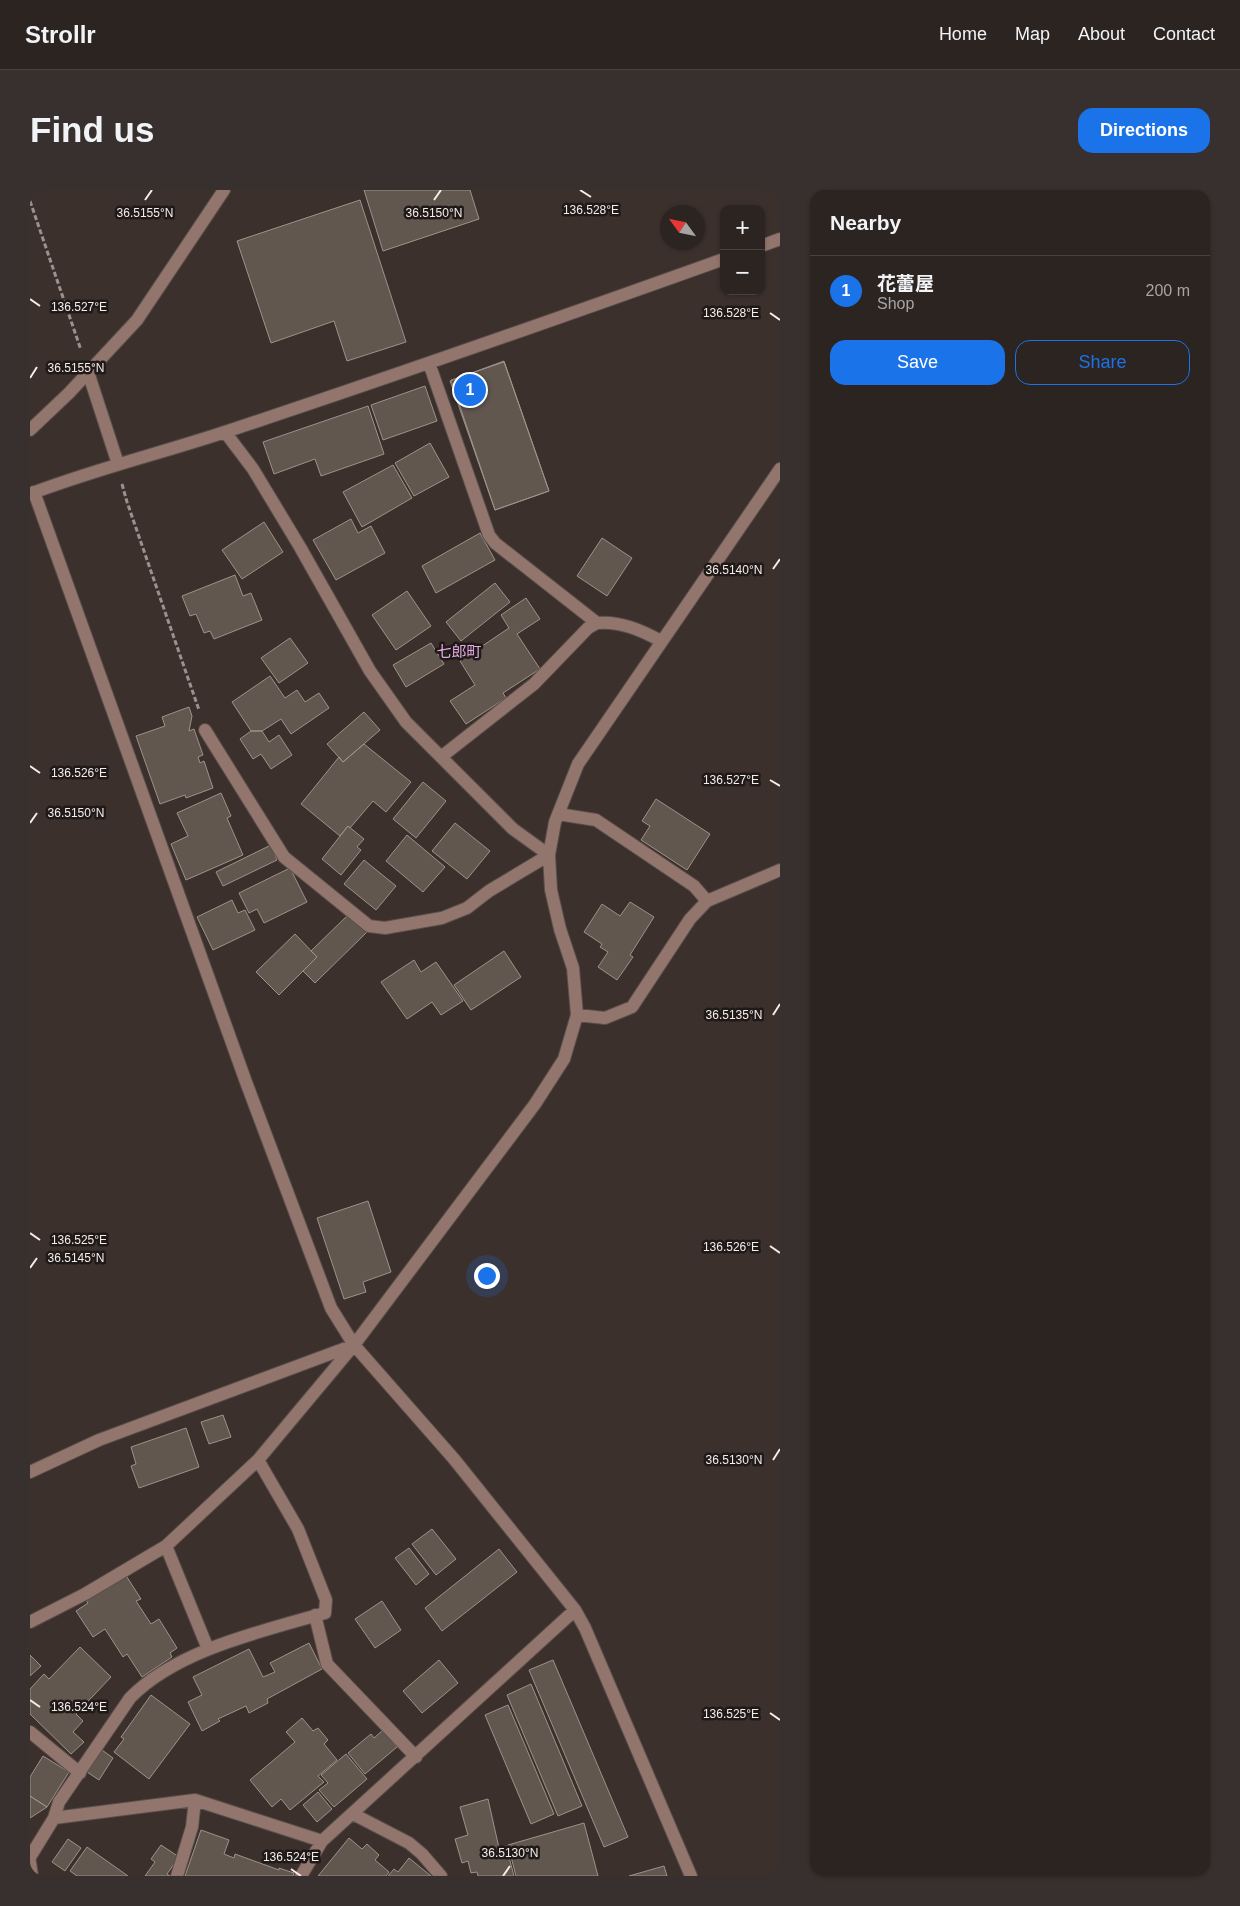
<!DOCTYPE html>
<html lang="en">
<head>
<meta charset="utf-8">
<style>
  :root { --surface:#2c2421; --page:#38302e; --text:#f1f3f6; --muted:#a6a4a5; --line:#48413f; --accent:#1a73e8 }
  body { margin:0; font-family:Helvetica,"Noto Sans JP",sans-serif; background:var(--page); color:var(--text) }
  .controls { position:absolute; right:15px; top:15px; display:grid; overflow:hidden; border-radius:10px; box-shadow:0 1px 4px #0004 }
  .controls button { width:45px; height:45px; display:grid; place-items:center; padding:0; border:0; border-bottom:1px solid var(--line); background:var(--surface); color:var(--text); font:25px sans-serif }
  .compass { position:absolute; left:630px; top:15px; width:45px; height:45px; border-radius:50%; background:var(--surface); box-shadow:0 1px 4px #0004; rotate:303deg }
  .you { position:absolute; left:456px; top:1085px; width:18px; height:18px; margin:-12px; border:4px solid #fff; border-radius:50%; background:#1a73e8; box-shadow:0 0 0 8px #1a73e833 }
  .badge { display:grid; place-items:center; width:32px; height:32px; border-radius:50%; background:var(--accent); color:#fff; font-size:16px; font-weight:700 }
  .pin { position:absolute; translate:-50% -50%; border:2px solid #fff; box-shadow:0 1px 5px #0006 }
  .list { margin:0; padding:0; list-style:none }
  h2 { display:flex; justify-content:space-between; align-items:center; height:65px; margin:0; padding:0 20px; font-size:21px }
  h2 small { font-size:16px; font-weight:400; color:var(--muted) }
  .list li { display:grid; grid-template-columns:32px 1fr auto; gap:15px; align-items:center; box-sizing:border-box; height:70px; padding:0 20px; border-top:1px solid var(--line) }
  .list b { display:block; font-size:19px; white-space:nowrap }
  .list p { margin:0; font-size:16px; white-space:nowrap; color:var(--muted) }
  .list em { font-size:16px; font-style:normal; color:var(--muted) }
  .actions { display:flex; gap:10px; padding:15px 20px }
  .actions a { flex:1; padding:11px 0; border:1px solid var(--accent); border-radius:15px; text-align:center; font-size:18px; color:var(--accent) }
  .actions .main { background:var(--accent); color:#fff }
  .map { position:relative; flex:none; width:750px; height:1686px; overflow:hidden; border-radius:15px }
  header { display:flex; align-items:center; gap:30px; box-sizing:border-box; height:70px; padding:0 25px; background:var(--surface); border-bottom:1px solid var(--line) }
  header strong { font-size:24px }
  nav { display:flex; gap:28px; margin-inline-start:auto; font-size:18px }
  .intro { display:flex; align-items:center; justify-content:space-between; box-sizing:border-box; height:120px; padding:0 30px }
  h1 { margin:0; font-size:35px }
  .button { padding:12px 22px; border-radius:15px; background:var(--accent); color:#fff; font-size:18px; font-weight:700 }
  main { display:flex; gap:30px; padding:0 30px }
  aside { flex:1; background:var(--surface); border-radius:15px; box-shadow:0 1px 4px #0004 }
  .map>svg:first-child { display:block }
  .building { fill:#61574f; stroke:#9e928a }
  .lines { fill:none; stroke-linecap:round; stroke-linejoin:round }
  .minor-casing { stroke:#594e4b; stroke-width:14 }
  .path { stroke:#9b918e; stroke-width:3; stroke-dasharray:5 2.5; stroke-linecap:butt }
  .minor { stroke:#92766d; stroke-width:12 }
  .ticks { fill:none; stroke:#f5edeb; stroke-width:2 }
  .labels { text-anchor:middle; stroke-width:5; stroke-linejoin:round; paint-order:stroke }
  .quarter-label { font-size:15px; fill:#e3aae3; stroke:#1f1918 }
  .ticks-label { font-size:12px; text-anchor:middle; fill:#f5edeb; stroke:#1f1918; stroke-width:5; stroke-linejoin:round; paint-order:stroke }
</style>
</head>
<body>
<header>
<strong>Strollr</strong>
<nav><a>Home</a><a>Map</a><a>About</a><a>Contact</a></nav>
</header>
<div class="intro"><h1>Find us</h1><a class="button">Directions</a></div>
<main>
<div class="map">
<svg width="750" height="1686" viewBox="0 0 750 1686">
  <rect width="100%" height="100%" fill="#3b302c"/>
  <!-- building -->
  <path class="building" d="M334 0H440L449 29 353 61Z
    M330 10 376 152 317 171 304 131 241 153 207 51Z
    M474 171 519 301 465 320 420 191Z
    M474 172 519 301 465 320 421 190Z
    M395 196 407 231 353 250 341 215Z
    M338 216 354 264 291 286 285 269 244 284 233 252Z
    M400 253 419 287 384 306 365 273Z
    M363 275 382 308 332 337 313 302Z
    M321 329 328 343 341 336 355 363 306 390 283 350Z
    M234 332 253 362 212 389 192 360Z
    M450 343 465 370 406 403 392 376Z
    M572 348 602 368 577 406 547 386Z
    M205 385 213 406 221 403 232 430 184 449 180 441 174 443 166 424 160 426 152 406Z
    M465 393 480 412 431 451 416 432Z
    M377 401 401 436 366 460 342 425Z
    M496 408 510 429 487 444 510 479 473 503 476 508 436 534 420 511 445 495 430 471 479 438 471 425Z
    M260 448 278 473 249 493 231 468Z
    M401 453 414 474 376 497 363 475Z
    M240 486 255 508 267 500 275 512 289 503 299 518 261 544 251 529 232 541H221L202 512Z
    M159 517 162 526 159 541 164 539 173 565 168 567 170 573 174 571 183 598 156 608 155 605 130 614 106 546 135 536 132 527Z
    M334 522 350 540 313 572 297 554Z
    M221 541H232L239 552 249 545 262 565 241 579 231 564 223 569 210 549Z
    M334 554 381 592 356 622 343 611 320 638 318 636 310 646 271 614 309 567 313 572Z
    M393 592 416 611 386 648 363 629Z
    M191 603 201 626 197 628 213 665 156 690 141 654 158 646 147 623Z
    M626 609 680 644 657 680 611 650 620 636 612 631Z
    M425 633 460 661 437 689 402 661Z
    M318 636 334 649 327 657 331 660 311 685 292 669Z
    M377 645 415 677 393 702 356 671Z
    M241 655 247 670 193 696 186 682Z
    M334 670 366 696 346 720 314 694Z
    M260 678 277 712 234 733 227 719 219 723 209 703Z
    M202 710 208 723 215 720 225 740 183 760 167 727Z
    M600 712 624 727 600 765 603 767 587 790 568 777 578 762 570 757 572 754 554 742 572 714 590 726Z
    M320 723 337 742 285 793 273 781 287 767 281 761Z
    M265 744 287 767 249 805 226 782Z
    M474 761 491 787 441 820 424 795Z
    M384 770 391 782 406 772 433 811 411 825 402 812 377 829 351 792Z
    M338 1011 361 1082 333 1092 336 1102 314 1109 287 1028Z
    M193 1225 201 1247 179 1254 171 1232Z
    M156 1238 169 1277 109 1298 101 1276 106 1274 101 1257Z
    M402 1339 426 1369 406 1385 382 1354Z
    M379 1358 399 1384 386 1395 365 1368Z
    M469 1359 487 1382 412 1441 395 1418Z
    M95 1384 111 1409 106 1411 121 1434 129 1429 147 1458 140 1463 142 1467 112 1487 97 1464 93 1467 75 1439 63 1447 46 1421 58 1413 56 1410Z
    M352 1411 371 1440 345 1458 325 1429Z
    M279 1453 292 1479 237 1509 238 1513 219 1523 216 1516 188 1529 190 1531 172 1541 158 1512 172 1505 163 1487 219 1459 233 1487 245 1482 240 1473Z
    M50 1457 81 1487 46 1524 53 1531 43 1542 54 1552 41 1564 0 1524V1499L14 1484 19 1489Z
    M0 1465 11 1476 0 1486Z
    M409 1470 428 1493 392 1523 373 1501Z
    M523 1470 598 1647 574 1657 499 1480Z
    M501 1494 552 1616 528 1626 477 1505Z
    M121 1505 160 1534 119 1589 84 1562 94 1549 91 1547Z
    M478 1515 524 1624 501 1634 455 1525Z
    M272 1528 283 1541 288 1538 298 1550 294 1554 307 1570 288 1586 294 1592 260 1620 251 1609 242 1617 220 1590 265 1552 256 1542Z
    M353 1540 367 1557 335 1584 318 1563 341 1544 344 1548Z
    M72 1560 83 1568 69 1590 57 1582Z
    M316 1564 337 1589 304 1617 289 1600 298 1593 291 1585Z
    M13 1566 39 1582 17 1617 0 1606V1587Z
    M288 1602 302 1619 287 1632 273 1615Z
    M0 1606 17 1617 0 1628Z
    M458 1609 469 1658 476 1656 484 1686H448L447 1682 441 1683 438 1671 432 1673 425 1649 438 1645 430 1617Z
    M554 1633 568 1686H486L478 1655Z
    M171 1640 199 1650 194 1664 204 1668 205 1664 249 1680V1678L264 1683 263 1686H155Z
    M319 1648 332 1659 337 1654 349 1665 345 1670 359 1682 356 1686H288Z
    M38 1649 51 1658 35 1681 22 1672Z
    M131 1655 149 1667 137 1684 140 1686H115L125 1672 121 1669Z
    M57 1657 98 1686H47L40 1681Z
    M379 1668 401 1686H358L364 1679 368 1682Z
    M634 1676 637 1686H599Z"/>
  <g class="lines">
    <!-- minor casing -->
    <g class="minor-casing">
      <path id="minor" d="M731 56 750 49
        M399 173 459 345 465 353 567 433C590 431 611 440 631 451
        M58 182 88 274
        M0 240 39 203 107 130 194 0
        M4 302 216 892 301 1118 324 1155 424 1269 545 1420 555 1438 661 1686
        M0 304C65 279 132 263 198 241 364 186 529 128 694 69
        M175 540 254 667 339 736 355 738 412 728 437 718 459 701 519 665 483 639 376 532 340 481 270 357 223 279 195 242
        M411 567 504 494 558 438 567 433
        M528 624 566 630 664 696 677 711
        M547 825 575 828 602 817 660 729 677 711 750 680
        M0 1282 69 1250 324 1155
        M136 1356 228 1270
        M285 1425 297 1474 386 1567
        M0 1432 55 1404 136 1356 178 1459
        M0 1542 50 1583
        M323 1624 379 1653 392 1664 411 1686
        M24 1628 165 1610 292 1651
        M0 1667 24 1628 29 1612 100 1508C146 1460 233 1441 295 1423L296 1410 268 1339 228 1270 324 1155 505 914 534 869 547 825 543 778 530 739 521 700 519 665 525 632 548 574 750 279
        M0 1672 2 1686
        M147 1686 162 1637 165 1610
        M271 1686 292 1651 545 1420"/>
    </g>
    <!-- path -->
    <path class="path" d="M0 11 51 160
      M92 294 97 312 169 520"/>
    <!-- minor -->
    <use href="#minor" class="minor"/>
  </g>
  <!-- ticks -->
  <path class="ticks" d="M550 0 561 7M115 10 122 0M404 10 411 0M0 109 10 116M740 123 750 130M0 188 7 177M743 379 750 369M0 576 10 583M740 590 750 596M0 633 7 623M743 825 750 814M0 1043 10 1050M740 1056 750 1063M0 1078 7 1068M743 1270 750 1259M0 1510 10 1517M740 1523 750 1530M261 1679 271 1686M473 1686 480 1676"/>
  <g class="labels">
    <!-- quarter labels -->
    <g class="quarter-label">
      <text x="429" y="467">七郎町</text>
    </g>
  </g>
  <g class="ticks-label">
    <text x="561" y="24">136.528°E</text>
    <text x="115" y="27">36.5155°N</text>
    <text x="404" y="27">36.5150°N</text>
    <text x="49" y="121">136.527°E</text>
    <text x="701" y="127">136.528°E</text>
    <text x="46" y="182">36.5155°N</text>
    <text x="704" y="384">36.5140°N</text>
    <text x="49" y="587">136.526°E</text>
    <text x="701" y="594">136.527°E</text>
    <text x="46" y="627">36.5150°N</text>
    <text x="704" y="829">36.5135°N</text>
    <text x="49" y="1054">136.525°E</text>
    <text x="701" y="1061">136.526°E</text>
    <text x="46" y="1072">36.5145°N</text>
    <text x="704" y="1274">36.5130°N</text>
    <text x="49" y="1521">136.524°E</text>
    <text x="701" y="1528">136.525°E</text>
    <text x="480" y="1667">36.5130°N</text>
    <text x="261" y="1671">136.524°E</text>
  </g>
</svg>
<div class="controls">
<button>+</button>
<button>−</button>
</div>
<svg class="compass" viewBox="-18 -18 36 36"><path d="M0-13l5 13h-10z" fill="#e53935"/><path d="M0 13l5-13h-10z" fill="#a6a4a5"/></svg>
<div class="you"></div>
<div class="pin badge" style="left:440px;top:200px">1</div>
</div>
<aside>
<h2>Nearby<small></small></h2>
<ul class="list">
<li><span class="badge">1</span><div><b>花蕾屋</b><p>Shop</p></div><em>200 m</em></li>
</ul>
<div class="actions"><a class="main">Save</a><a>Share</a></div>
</aside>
</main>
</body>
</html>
